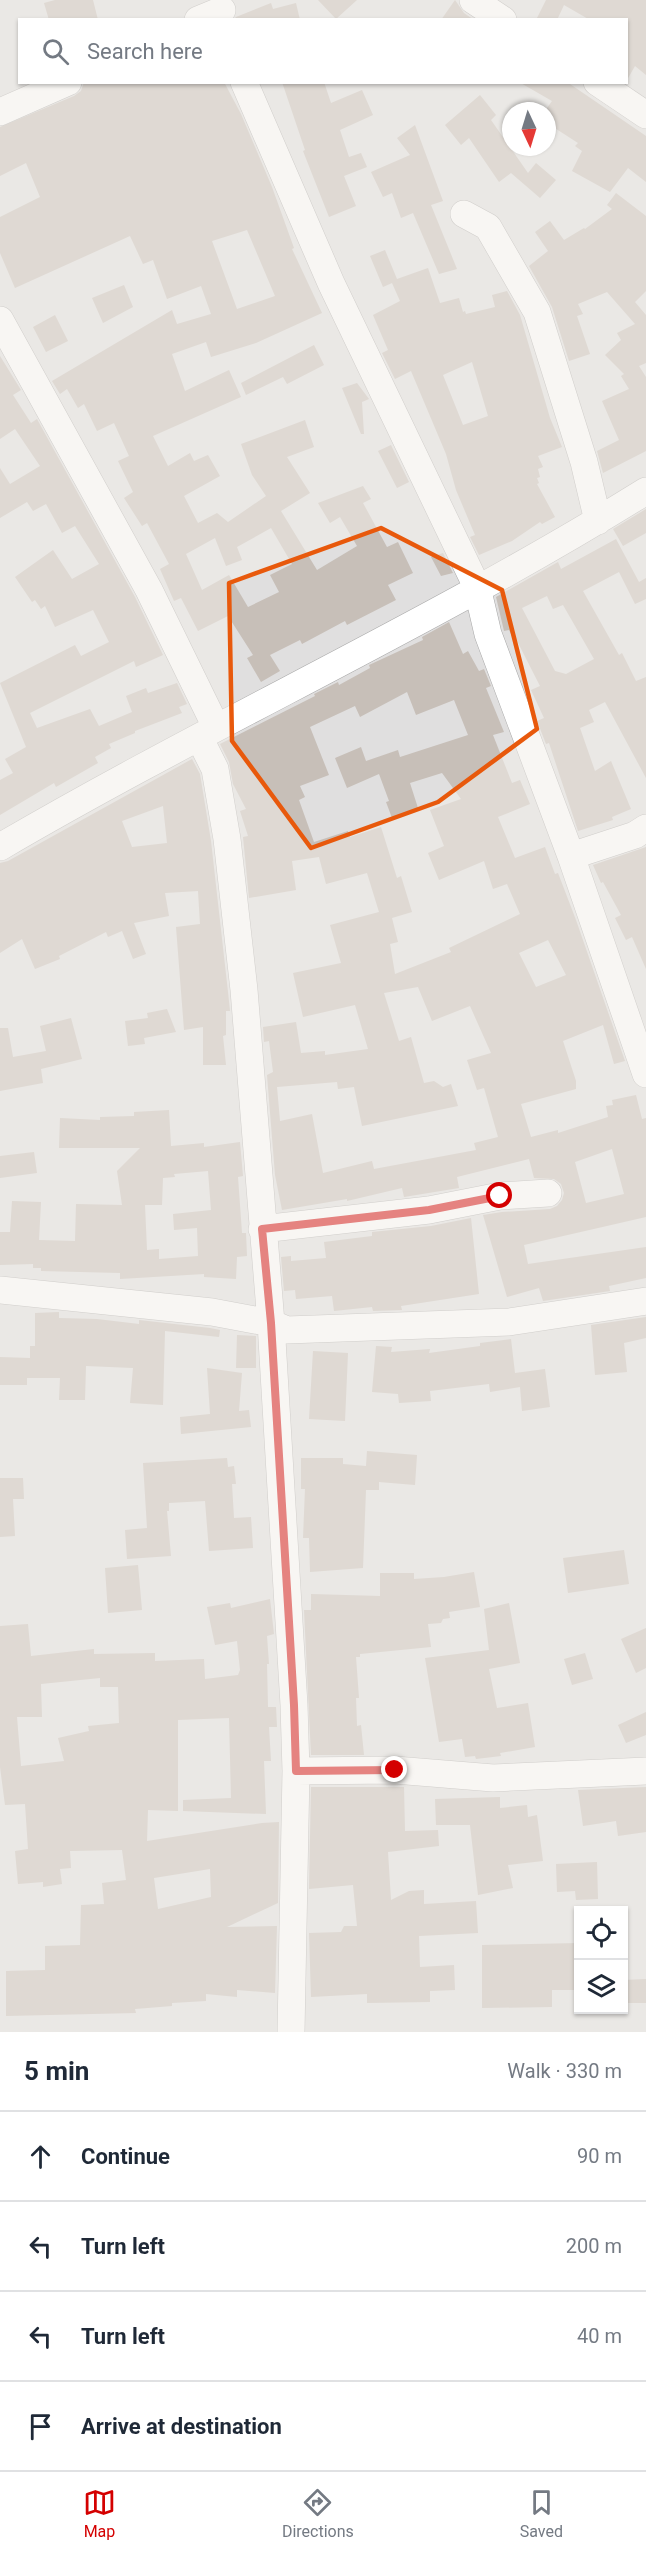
<!DOCTYPE html>
<html lang="en">
<head>
<meta charset="utf-8">
<style>
  :root { --surface:#fff; --page:#f2f2f3; --text:#1f2937; --muted:#747a83; --line:#e0e1e3; --accent:#d40000 }
  body { margin:0; font-family:Roboto,sans-serif; background:var(--page); color:var(--text) }
  .controls { position:absolute; right:18px; bottom:18px; display:grid; overflow:hidden; border-radius:0px; box-shadow:0 2px 4px #0004 }
  .controls button { width:54px; height:54px; display:grid; place-items:center; padding:0; border:0; border-bottom:2px solid var(--line); background:var(--surface); color:var(--text); font:30px sans-serif }
  .compass { position:absolute; left:502px; top:102px; width:54px; height:54px; border-radius:50%; background:var(--surface); box-shadow:0 2px 4px #0004; rotate:176deg }
  .stop { position:absolute; width:18px; height:18px; margin:-14px; border:4px solid #d40000; border-radius:50%; background:#fff }
  .stop.end { background:#d40000; border-color:#fff; box-shadow:0 2px 6px #0008 }
  .list { margin:0; padding:0; list-style:none }
  h2 { display:flex; justify-content:space-between; align-items:center; height:78px; margin:0; padding:0 24px; font-size:26px }
  h2 small { font-size:20px; font-weight:400; color:var(--muted) }
  .list li { display:grid; grid-template-columns:39px 1fr auto; gap:18px; align-items:center; box-sizing:border-box; height:90px; padding:0 24px; border-top:2px solid var(--line) }
  .list b { display:block; font-size:22px; white-space:nowrap }
  .list em { font-size:20px; font-style:normal; color:var(--muted) }
  .icon { flex:none; width:33px; height:33px; fill:none; stroke:currentColor; stroke-width:2; stroke-linecap:round; stroke-linejoin:round }
  .map { position:relative; flex:none; width:646px; height:2032px; overflow:hidden }
  .search { position:absolute; background:var(--surface); box-shadow:0 2px 4px #0004; left:18px; right:18px; top:18px; height:66px; display:flex; align-items:center; gap:15px; box-sizing:border-box; padding:0 21px; border-radius:0px; color:var(--muted); font-size:22px }
  .sheet { height:438px; background:var(--surface) }
  nav { display:flex; justify-content:space-around; align-items:center; box-sizing:border-box; height:84px; border-top:2px solid var(--line); background:var(--surface); font-size:16px; color:var(--muted) }
  nav a { display:grid; justify-items:center; gap:3px }
  nav .on { color:var(--accent) }
  .map>svg:first-child { display:block }
  .residential { fill:#e0dfdf; fill-rule:evenodd }
  .building { fill:#c7bfb8; fill-rule:evenodd }
  .lines { fill:none; stroke-linecap:round; stroke-linejoin:round }
  .minor-casing { stroke:#a9a9a9; stroke-width:28 }
  .minor { stroke:#fff; stroke-width:27 }
  .route { stroke:#d40000; stroke-width:8 }
  .marked { fill:none; stroke:#e8590c; stroke-width:4.5; stroke-linejoin:round }
</style>
</head>
<body>
<div class="map">
<svg width="646" height="2032" viewBox="0 0 646 2032">
  <rect width="100%" height="100%" fill="#f2efe9"/>
  <!-- residential -->
  <path class="residential" d="M0 0H646V2032H0ZM20 20H626V82H20ZM511 111H547V147H511ZM578 1910H624V2010H578Z"/>
  <!-- building -->
  <path class="building" d="M55 0H93L98 20H49L44 3Z
    M318 0H357L336 19Z
    M455 0 464 13 474 20H441Z
    M546 0H646V75L635 66 627 80V20H590L564 5 557 20H536Z
    M271 3 273 9 296 3 300 20H234L236 17Z
    M84 82H224L241 114 272 187 294 248 292 249 322 313 256 343 211 357 206 342 172 354 185 391 229 370 241 397 153 436 168 466 190 453 194 461 208 455 220 476 184 496 198 523 217 513 228 522 266 496 252 475 241 444 305 420 314 447 287 457 310 493 281 511 317 570 357 546 340 517 330 523 318 503 363 486 371 499 363 503 387 547 398 542 413 573 388 585 396 600 347 625 345 621 302 644 300 640 270 655 280 671 261 682 247 658 253 655 228 616 198 631 181 598 174 601 160 569 169 564 147 523 142 526 124 498 133 492 118 461 129 456 114 423 97 431 84 404 78 408 67 389 60 394 52 381 172 310 177 324 211 314 201 286 167 299 153 260 143 264 130 236 15 288 0 253V217L40 197 26 163 0 176V127L74 96 81 91ZM247 230 275 296 237 309 212 241ZM271 528 292 564 270 575 279 592 248 607 229 575 202 590 186 554 215 538 226 566 242 560 237 547Z
    M282 82H324L331 103 362 90 373 115 340 130 349 157 361 153 367 167 344 176 356 206 329 217 303 151 305 150Z
    M519 82H567L646 136V182L628 168 610 192 572 171 582 151 575 146 578 143 547 123V108L552 101Z
    M480 95 496 115 491 120 528 173 536 163 556 180 540 198 511 173 499 182 469 138 461 145 445 125Z
    M415 125 443 201 431 205 457 269 439 274 413 213 401 218 392 193 383 197 371 172 410 155 397 138Z
    M616 193 646 216V291L635 302 646 315V363L639 366 646 377V451L603 473 597 451 619 440 602 401 629 389 621 376 624 374 605 355 621 340 617 333 635 324 607 292 578 304 583 314 577 316 590 354 569 361 552 307 529 266 548 251 535 232 550 221 564 240 584 228 585 229 612 209 607 205Z
    M385 250 397 279 428 268 440 303 459 298 463 312 465 311 466 314 495 307 492 295 507 291 520 315 550 418 562 447 538 456 543 467 538 469 540 477 537 478 539 483 537 484 555 517 542 524 540 522 512 541 479 555 470 537 475 535 456 490 446 454 411 371 395 379 382 353 388 350 373 315 400 301 392 283 383 287 370 256ZM472 362 488 416 463 425 443 375Z
    M124 285 133 307 103 323 92 298Z
    M55 315 68 341 46 352 33 327Z
    M314 345 324 365 287 384 283 377 246 395 241 383Z
    M0 356 21 390 13 395 31 423 37 419 135 597 163 655 136 667 134 661 30 713 37 728 90 709 99 726 132 712 126 696 146 688 148 693 177 683 187 704 179 707 182 713 135 731V733L109 744 111 748 95 757 98 763 56 787 54 783 0 815V780L13 773 5 759 26 747 0 683 75 645 81 656 109 642 93 610 55 627 45 606 41 609 35 600 32 602 15 577 53 550 72 579 99 564 75 526 62 533 46 504 33 511 27 502 0 518V468L10 484 40 466 15 429 0 439Z
    M357 383 369 399 362 402 364 434H361L342 388Z
    M391 445 409 482 397 488 378 451Z
    M646 509V533L623 546 613 529Z
    M616 539 639 582 646 578V599L635 604 619 572 583 591 619 655 622 653 636 681 646 677V778L605 702 589 710 594 722 580 728 595 771 611 761 631 809 612 817 613 820 578 831 549 743 546 744 537 721 544 718 531 690 540 686 514 635 512 636 509 630 504 631 496 597 558 562 561 569ZM547 596 553 609 563 605 594 659 566 674 555 671 522 608Z
    M443 553 453 573 441 576 431 557Z
    M449 622 463 654 468 651 479 671 484 669 491 686 486 688 504 732 493 735 512 783 520 780 530 804 498 817 515 858 545 847 555 874 558 873 576 920 625 1061 614 1064 603 1025 563 1041 576 1081V1089L521 1104 531 1137 558 1130V1133L608 1117 606 1106 613 1105 612 1100 636 1095 642 1119 646 1118V1217L524 1245 528 1264 646 1247V1278L609 1286 610 1291 543 1301 539 1288 507 1297 483 1215 502 1212 550 1209 557 1206 562 1200 564 1193 561 1184 554 1179 534 1178 529 1159 457 1177 459 1188 404 1197 402 1188 347 1201V1199L282 1210 275 1175 267 1075 273 1072 269 1041 264 1042 263 1027 296 1022 301 1053 325 1051V1055L368 1049 355 1005 303 1017 293 973 341 963 330 925 379 912 367 873 326 884 319 857 292 861 296 890 249 898 243 837 248 836 240 811 246 809 233 784 229 762 220 744 315 696 314 694 338 682 339 685 370 668 369 665 423 640 422 637ZM407 692 416 715 454 700 468 735 400 757 398 750 366 761 361 747 335 758 347 788 379 774 389 801 386 802 392 818 418 808 410 783 442 773 461 799 430 810 444 846 428 853 439 880 484 861 493 889 507 884 520 914 449 948 451 952 395 974 390 944 398 942 392 918 412 912 401 876 397 878 381 827 350 837 348 831 314 842 299 800 305 797 300 786 329 775 310 727 355 706 360 717ZM548 940 566 975 536 987 519 953ZM418 987 432 1021 470 1006 491 1053 467 1060 477 1090 484 1088 498 1137 474 1143 476 1150 374 1169 372 1161 323 1173 312 1114 280 1121 277 1087 337 1082 338 1089 354 1087 362 1126 458 1106 451 1084 443 1087 434 1081 424 1083 411 1037 399 1041 384 993ZM612 1149 624 1194 586 1203 575 1162Z
    M192 759 200 774 211 841 228 992 230 1011H226V1035L223 1036 226 1065H203V1027L184 1030 176 927 200 924 198 891 165 893 169 916 134 923 146 954 133 959 122 931 108 937 106 932 59 956 60 959 35 969 22 939 0 953V863L8 861ZM163 806 167 843 132 847 122 821Z
    M646 847V969L632 937 626 940 615 918 621 915 603 882 601 883 593 865Z
    M167 1009 176 1032 144 1038 145 1044 128 1046 125 1021 148 1018 147 1013Z
    M71 1018 82 1059 41 1069 43 1083 0 1091V1028H8L13 1057 46 1051 40 1026Z
    M169 1110 171 1146 204 1143V1147L240 1142 243 1176 238 1177 242 1233H246L247 1256 237 1257 236 1279 204 1277V1274L120 1279V1273L41 1271V1268H33V1264L0 1265V1232H10L12 1201 41 1202 39 1240 75 1241 76 1204 122 1205 117 1171 140 1148H59L60 1118 100 1120V1117L134 1116V1112ZM208 1171 211 1210 173 1214 174 1230 197 1228 198 1256 159 1259V1249L147 1250 145 1205H162L163 1178 175 1177 174 1174Z
    M34 1152 37 1173 0 1178V1156Z
    M471 1218 479 1294 401 1306 402 1310 373 1311 372 1307 334 1311 332 1296 296 1299 295 1290 284 1291 281 1257 291 1256V1261L326 1258 324 1242 372 1236V1232L431 1226Z
    M59 1312V1318L97 1319 139 1324V1320L210 1328 220 1330 219 1337 165 1331 163 1405 130 1403 133 1368 86 1366 85 1400H59L60 1378H27V1385H0V1357L30 1358V1346H35V1313Z
    M646 1317V1338L624 1343 627 1372 595 1375 591 1325Z
    M237 1335 256 1336V1368H236Z
    M511 1339 515 1373 545 1369 550 1407 522 1411 520 1387 490 1392 489 1384 430 1391 431 1401 399 1403 398 1394 372 1392 376 1346 392 1347 391 1352 430 1349 429 1353 480 1346V1343Z
    M313 1351 348 1353 345 1421 309 1419Z
    M207 1368 242 1373 239 1411 249 1410 251 1427 181 1434 180 1417 210 1414Z
    M367 1451 417 1455 415 1485 379 1482V1490H366L363 1568 310 1572 309 1538H303L305 1489H301V1458H343V1464L366 1466Z
    M227 1458 228 1467 234 1466 236 1484H232L234 1518 251 1517 253 1548 209 1551 205 1501 169 1503V1511H167L171 1556 127 1559 125 1530 147 1528 143 1463Z
    M0 1478H23L24 1499H13L15 1536 0 1537Z
    M624 1550 629 1584 568 1593 563 1558Z
    M138 1565 142 1610 108 1613 105 1568Z
    M474 1572 480 1607 449 1612 450 1618 443 1619 441 1623 428 1624 431 1647 360 1654V1657H356L359 1698H356L357 1726 361 1725 364 1755H311L304 1610H311V1594L380 1596V1573H414V1579L444 1577Z
    M270 1599 274 1634 267 1636 269 1664H267L268 1707H276L277 1727H269L271 1761H264L266 1814 183 1811V1800L231 1798 229 1718 178 1720V1811L148 1810 147 1841 262 1823 279 1822 278 1903 227 1927 277 1926 275 1993 237 1990V1997L206 1994V2001L172 2003V2006L135 2009 136 2013 6 2016V1971L45 1970V1946L80 1945 81 1905 104 1904 102 1883 126 1880 122 1850 70 1851 71 1868 60 1869 62 1884 43 1887V1882L18 1884 15 1851 28 1849 25 1804 5 1805 0 1767V1626L28 1624 31 1656 94 1649V1654L155 1653V1661L204 1659 205 1679 238 1675 240 1670 237 1641 215 1645 207 1607 230 1603 231 1608ZM100 1678V1687H118L119 1723 88 1726 89 1731 58 1738 64 1761 21 1766 17 1717H42L41 1684ZM210 1869 211 1897 158 1909 154 1878Z
    M509 1603 520 1663 489 1669 497 1708 528 1703 535 1747 500 1753 501 1756 476 1759 475 1756 465 1757 462 1739 439 1742 425 1658 489 1650 484 1609Z
    M646 1628V1668L636 1673 621 1639Z
    M585 1653 593 1679 572 1685 564 1659Z
    M646 1712V1735L626 1743 618 1725Z
    M311 1787H404L405 1831 438 1830 439 1846 388 1852 391 1900 409 1891 424 1890V1904L476 1901 478 1933 419 1936 420 1967 454 1965 455 1990 430 1991V2002L367 2003V1994L311 1997 309 1933 341 1932 344 1926H357L353 1885 309 1889Z
    M646 1787V1832L618 1836 616 1821 583 1826 578 1790Z
    M500 1797V1808L527 1805 528 1817 537 1815 543 1861 508 1865 513 1888 478 1895 470 1825H436L435 1799Z
    M597 1862 598 1899 576 1900 575 1891 557 1892 556 1864Z
    M579 1943V1990H552V2007L482 2008V1945Z
    M646 1979V2003H624V1980Z"/>
  <g class="lines">
    <!-- minor casing -->
    <g class="minor-casing">
      <path id="minor" d="M473 0 503 20
        M198 20 222 10
        M244 82 331 283 477 587 488 634 571 856 646 1074
        M597 82 646 115
        M0 112 68 82
        M464 214 488 227 537 312 584 462 598 521
        M0 320 149 590 216 727
        M199 737 215 769 227 839 244 990 271 1323 294 1705 296 1771 291 2032
        M0 847C212 723 437 621 646 491
        M571 856 635 835 646 828
        M262 1229 429 1210 500 1196 548 1193
        M0 1290 212 1312 271 1323 287 1330 509 1322 646 1301
        M296 1771 395 1770 493 1778 646 1771"/>
    </g>
    <!-- minor -->
    <use href="#minor" class="minor"/>
  </g>
  <g class="lines">
    <!-- route -->
    <path class="route" d="M395 1770 296 1771 294 1705 271 1323 262 1229 429 1210 500 1196"/>
  </g>
  <!-- marked area -->
  <path d="M0 0H646V2032H0ZM381 528 502 590 537 729 438 802 311 848 232 741 229 583Z" fill="#f2efe9" fill-opacity=".55" fill-rule="evenodd"/>
  <path class="marked" d="M381 528 502 590 537 729 438 802 311 848 232 741 229 583Z"/>
</svg>
<div class="controls">
<button><svg class="icon" aria-label="locate" viewBox="0 0 24 24"><circle cx="12" cy="12" r="6"/><path d="M12 2v4M12 18v4M2 12h4M18 12h4"/></svg></button>
<button><svg class="icon" aria-label="layers" viewBox="0 0 24 24"><path d="M12 4l9 5-9 5-9-5zM3 14l9 5 9-5"/></svg></button>
</div>
<svg class="compass" viewBox="-18 -18 36 36"><path d="M0-13l5 13h-10z" fill="#e53935"/><path d="M0 13l5-13h-10z" fill="#747a83"/></svg>
<div class="stop" style="left:500px;top:1196px"></div>
<div class="stop end" style="left:395px;top:1770px"></div>
<div class="search"><svg class="icon" aria-label="search" viewBox="0 0 24 24"><circle cx="10" cy="10" r="6"/><path d="M15 15l6 6"/></svg>Search here</div>
</div>
<section class="sheet">
<h2>5 min<small>Walk · 330 m</small></h2>
<ul class="list">
<li><svg class="icon" aria-label="ahead" viewBox="0 0 24 24"><path d="M12 20V5M6 11l6-6 6 6"/></svg><div><b>Continue</b></div><em>90 m</em></li>
<li><svg class="icon" aria-label="left" viewBox="0 0 24 24"><path d="M17 20v-9H6M10 6l-5 5 5 5"/></svg><div><b>Turn left</b></div><em>200 m</em></li>
<li><svg class="icon" aria-label="left" viewBox="0 0 24 24"><path d="M17 20v-9H6M10 6l-5 5 5 5"/></svg><div><b>Turn left</b></div><em>40 m</em></li>
<li><svg class="icon" aria-label="arrive" viewBox="0 0 24 24"><path d="M6 21V4h12l-3 4 3 4H6"/></svg><div><b>Arrive at destination</b></div></li>
</ul>
</section>
<nav>
<a class="on"><svg class="icon" aria-label="map" viewBox="0 0 24 24"><path d="M3 6l6-2 6 2 6-2v14l-6 2-6-2-6 2zM9 4v14M15 6v14"/></svg>Map</a>
<a><svg class="icon" aria-label="directions" viewBox="0 0 24 24"><path d="M12 3l9 9-9 9-9-9zM9 14v-3h6M13 9l2 2-2 2"/></svg>Directions</a>
<a><svg class="icon" aria-label="saved" viewBox="0 0 24 24"><path d="M7 4h10v16l-5-4-5 4z"/></svg>Saved</a>
</nav>
</body>
</html>
